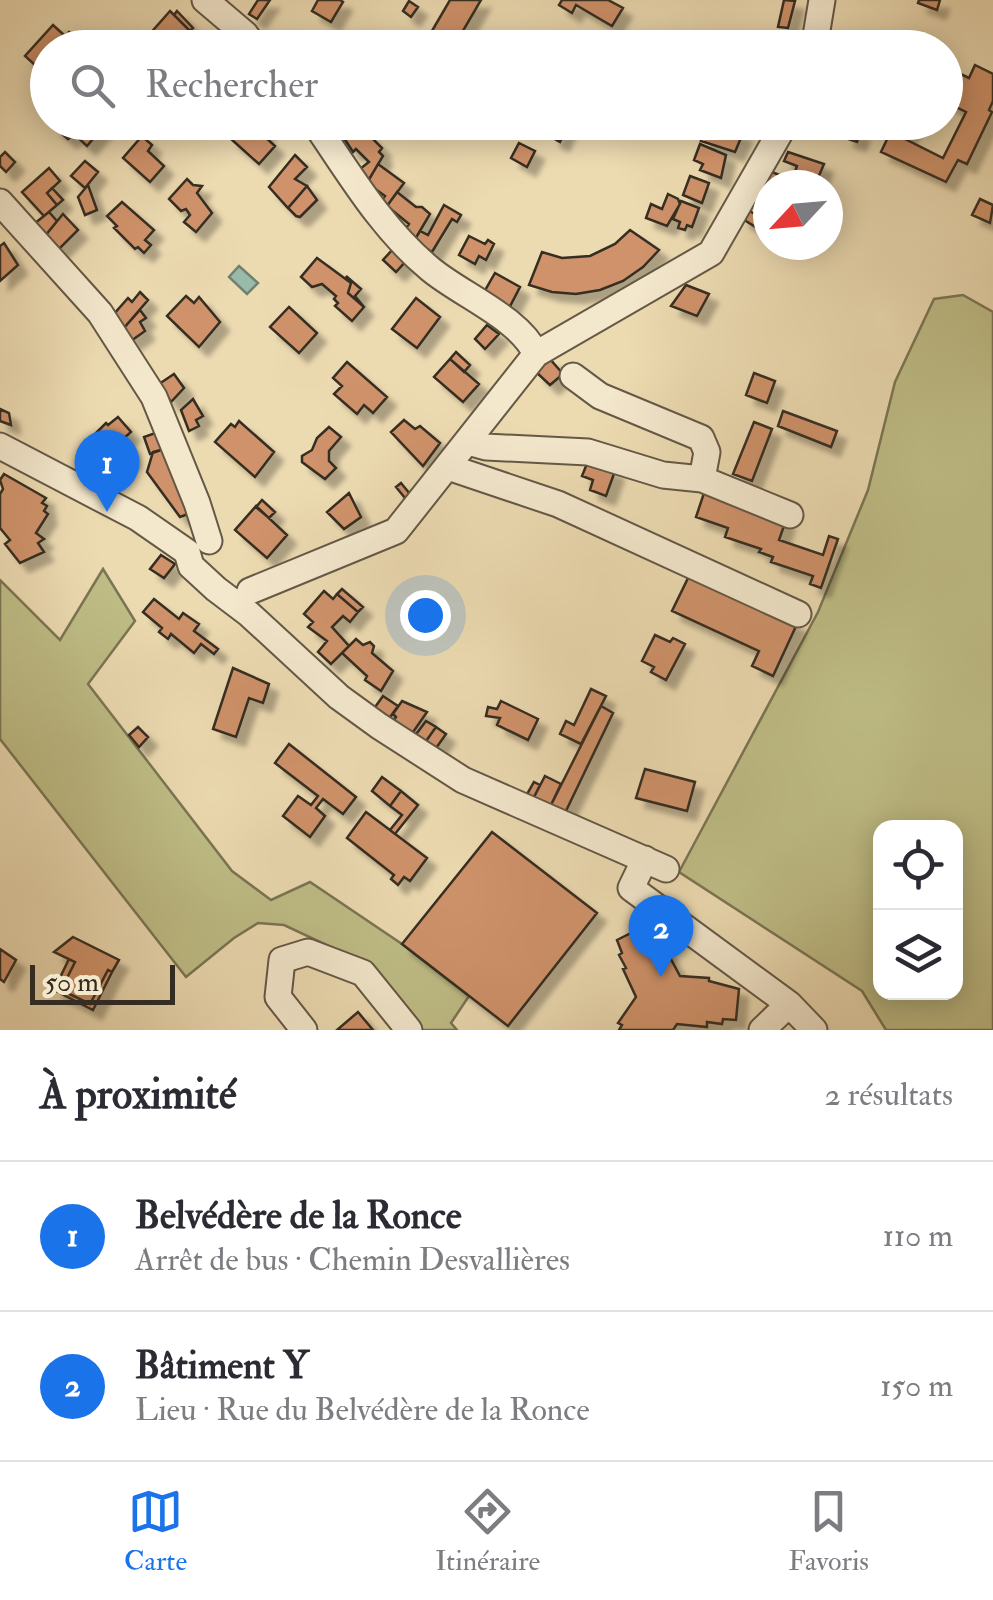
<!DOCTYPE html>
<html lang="fr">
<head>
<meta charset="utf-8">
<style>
  :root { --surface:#fff; --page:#f2f2f3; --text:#2b2b33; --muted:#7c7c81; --line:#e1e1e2; --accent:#1a73e8 }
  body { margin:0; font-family:"IM FELL Double Pica",serif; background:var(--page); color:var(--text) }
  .controls { position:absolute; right:30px; bottom:30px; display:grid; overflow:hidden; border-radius:20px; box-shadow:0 5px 25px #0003 }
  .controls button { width:90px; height:90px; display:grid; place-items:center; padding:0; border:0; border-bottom:2px solid var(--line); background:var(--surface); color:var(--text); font:50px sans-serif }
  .compass { position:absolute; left:753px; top:170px; width:90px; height:90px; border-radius:50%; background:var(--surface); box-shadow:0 5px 25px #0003; rotate:244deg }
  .scale { position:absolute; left:30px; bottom:25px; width:145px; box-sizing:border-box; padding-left:10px; border:5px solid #362d22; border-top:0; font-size:28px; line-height:35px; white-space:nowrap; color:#362d22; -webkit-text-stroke:8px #f3e7cc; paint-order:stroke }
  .you { position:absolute; left:425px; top:615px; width:35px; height:35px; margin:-25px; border:8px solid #fff; border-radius:50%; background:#1a73e8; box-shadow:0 0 0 15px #1a73e833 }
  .badge { display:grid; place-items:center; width:65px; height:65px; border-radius:50%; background:var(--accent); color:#fff; font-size:32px; font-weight:700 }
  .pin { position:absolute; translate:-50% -82px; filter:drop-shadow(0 2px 5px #0008) }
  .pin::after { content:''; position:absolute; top:52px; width:35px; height:30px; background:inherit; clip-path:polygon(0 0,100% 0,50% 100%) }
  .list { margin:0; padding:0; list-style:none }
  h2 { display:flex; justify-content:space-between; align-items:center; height:130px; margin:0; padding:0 40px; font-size:42px }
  h2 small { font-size:32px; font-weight:400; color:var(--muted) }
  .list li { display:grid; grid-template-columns:65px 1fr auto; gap:30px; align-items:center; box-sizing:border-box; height:150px; padding:0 40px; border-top:2px solid var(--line) }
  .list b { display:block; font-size:38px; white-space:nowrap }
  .list p { margin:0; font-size:32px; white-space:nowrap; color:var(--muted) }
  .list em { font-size:32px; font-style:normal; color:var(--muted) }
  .icon { flex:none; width:55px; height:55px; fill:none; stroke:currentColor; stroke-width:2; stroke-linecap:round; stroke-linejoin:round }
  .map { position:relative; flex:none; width:993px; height:1030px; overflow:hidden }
  .search { position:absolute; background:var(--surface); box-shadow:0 5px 25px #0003; left:30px; right:30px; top:30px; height:110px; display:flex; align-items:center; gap:25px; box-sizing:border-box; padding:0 35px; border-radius:55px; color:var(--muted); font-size:38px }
  .sheet { height:430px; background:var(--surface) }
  nav { display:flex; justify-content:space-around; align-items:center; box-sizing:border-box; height:140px; border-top:2px solid var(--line); background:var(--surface); font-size:28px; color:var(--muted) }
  nav a { display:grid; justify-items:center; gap:5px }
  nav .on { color:var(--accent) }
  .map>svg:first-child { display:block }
  .green { fill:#bfbd86; stroke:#7a7554; stroke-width:2.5; fill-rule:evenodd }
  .water { fill:#99bba9; stroke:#718273; stroke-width:2.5 }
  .building { fill:#cf926a; stroke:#362d22; stroke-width:2.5; filter:url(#shadow) }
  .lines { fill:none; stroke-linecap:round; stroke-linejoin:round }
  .minor-casing { stroke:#645846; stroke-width:29 }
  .minor { stroke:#f3e7cc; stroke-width:25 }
</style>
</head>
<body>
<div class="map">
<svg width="993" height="1030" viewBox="0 0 993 1030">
  <defs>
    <filter id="shadow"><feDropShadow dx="9" dy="9" stdDeviation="2.5" flood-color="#0004"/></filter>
  </defs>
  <rect width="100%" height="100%" fill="#ecdab1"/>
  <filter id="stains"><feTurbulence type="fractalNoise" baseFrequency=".002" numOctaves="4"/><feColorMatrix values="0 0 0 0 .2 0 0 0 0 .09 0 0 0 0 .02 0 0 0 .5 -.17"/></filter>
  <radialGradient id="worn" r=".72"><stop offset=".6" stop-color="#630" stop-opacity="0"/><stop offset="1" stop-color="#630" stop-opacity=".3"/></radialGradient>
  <!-- green -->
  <path class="green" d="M963 295 993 312V1030H886L862 991 679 872 818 612 868 490 895 382 934 299ZM880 828H956V992H880Z
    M103 569 135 621 88 684 232 871 271 900 310 882 402 944 469 996 451 1023 457 1030H419L363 962 284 925 258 923 234 938 186 977 0 739V580L60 640Z"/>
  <!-- water -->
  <path class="water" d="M239 266 258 283 247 294 229 277Z"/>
  <!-- building -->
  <path class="building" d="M258 0H270L257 19 249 14Z
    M340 0 343 2 331 22 312 11 318 0Z
    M450 0H481L453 48H422Z
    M562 0H608L623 8 612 26 576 5 572 13 559 5Z
    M784 0 795 1 788 28 778 27Z
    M919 0H940L937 10 918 3Z
    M409 1 418 7 411 17 403 11Z
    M170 11 190 31 173 48H160L148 36Z
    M177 11 193 28 190 31 174 15Z
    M53 25 65 36 69 32 87 48H48V77L25 56Z
    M558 32 581 42 580 48H550Z
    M975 65 993 74V101L989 110 992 112 967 164 958 160 946 182 881 152 890 133 885 131 889 122H913L905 139 943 158 966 112 946 102V67L969 78Z
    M56 122H100L104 126 87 146 74 134 68 139 53 126Z
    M243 122H259L266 129 262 134 275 146 259 164 230 138Z
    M325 122H346L334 142Z
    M558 122H569L560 142 551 137Z
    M708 122 743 133 735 152 701 141Z
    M357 123 382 148 379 152 383 156 365 186 356 172 369 162 356 149 353 152 344 138Z
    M848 127 861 131 857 142 845 138Z
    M142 136 152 145 148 151 164 166 150 182 123 158Z
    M519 143 535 151 527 167 511 158Z
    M700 144 726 155 721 178 700 170 703 164 694 160Z
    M5 152 15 162 6 172 0 166V157Z
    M788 152 824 164 815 185H774L762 180 767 170 787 178 790 173 794 175 797 166 784 161Z
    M295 155 307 167 295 179 307 186 288 208 269 187Z
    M85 161 98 172 85 188 71 176Z
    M378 164 404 183 387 206 381 201 385 196 367 183Z
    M49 168 60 181 47 193 57 205 44 216 22 192Z
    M690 176 709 183 702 203 683 195Z
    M187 179 193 185 202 186 197 193 212 213 196 232 184 222 190 215 186 209 181 211 169 199Z
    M88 185 97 210 85 215 78 197Z
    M307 186 317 200 300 217 296 216 288 208Z
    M52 188 63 200 57 205 47 193Z
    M397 192 416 207H422L430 214 414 241 403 232 409 224 387 206Z
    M668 194 678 199 680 204 667 226 646 218 651 204 662 209Z
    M980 199 993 205 990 223 972 215Z
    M681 201 699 208 692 227 687 225 685 230 678 228 680 222 673 219Z
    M122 202 154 230 145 240 151 245 144 253 138 247 135 249 114 228 117 226 107 216Z
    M444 205 461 215 457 222 452 219 432 252 414 241 420 231 428 235Z
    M746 209 765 220 759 229 741 218Z
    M49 212 57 221 45 236 34 224Z
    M63 214 78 230 58 250 45 236Z
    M630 230 659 250 643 267 623 281 600 290 576 294 552 292 529 285 542 252 562 258 590 256 615 244Z
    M469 236 485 244 488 240 494 244 486 260 479 256 475 264 459 255Z
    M4 243 18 265 0 281V246Z
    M393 249 406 261 396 272 383 260Z
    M317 258 351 283 348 293 364 307 352 321 335 306 338 303 334 299 336 296 322 284 312 287 301 277Z
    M495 273 520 287 507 312 483 294Z
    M346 276 361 289 355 296 364 307 348 293 351 283Z
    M686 285 709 294 697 316 671 306Z
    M140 292 148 300 123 329 114 314 128 298 132 302Z
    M186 296 194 303 199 297 220 322 199 347 167 316Z
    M416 298 440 317 417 348 392 329Z
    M289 307 317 333 299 353 270 327Z
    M140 310 146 318 140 322 145 331 131 341 123 329Z
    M487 325 499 334 485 349 475 339Z
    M456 352 470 365 464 372 450 359Z
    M450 359 479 384 463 402 434 377Z
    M550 359 563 374 550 385 536 372Z
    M347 362 387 397 373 413 364 405 357 414 334 394 342 386 333 378Z
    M754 373 775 381 767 403 746 395Z
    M174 374 184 388 171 402 159 384Z
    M193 399 203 416 196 420 199 426 189 431 181 410Z
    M0 409 9 413 11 425 0 421Z
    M783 411 837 431 831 447 778 426Z
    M118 417 131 432 123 439 130 448 131 458 120 466 111 461 93 465 82 447 106 423 108 425Z
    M404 420 415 429 420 426 440 443 423 466 391 432Z
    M239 421 274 452 255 477 215 442 231 424 235 427Z
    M754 422 772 429 752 481 733 474Z
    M329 427 341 437 329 451V461L336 468 325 479 302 462V456L312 450 317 438Z
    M158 432 164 449 150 454 144 437Z
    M164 449 188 514 180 517 147 472 153 452Z
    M588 461 615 471 606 496 590 490 593 480 582 476Z
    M4 474 46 498 42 503 47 506 44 511 48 514 36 533 44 539 38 543 44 552 20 563 5 544 10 540 0 528V494L3 489 0 480Z
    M401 483 410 494 405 498 396 487Z
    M349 493 361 517 344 529 327 512Z
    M704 493 786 520 779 540 823 555 829 536 838 539 821 588 810 584 813 576 771 562 773 557 759 552 761 549 725 537 728 528 696 517Z
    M262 500 275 512 269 518 256 507Z
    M256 506 287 535 267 558 235 530Z
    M161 555 175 564 164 578 150 569Z
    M691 572 797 624 773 676 752 666 759 651 672 611Z
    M342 589 363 607 358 612 337 594Z
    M324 591 333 599 337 594 358 612 350 622 343 616 332 627 349 646 331 664 318 652 327 641 308 627 313 622 304 614Z
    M154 599 179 619 183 613 199 624 194 631 218 649 214 654 201 644 194 653 171 634 168 639 159 632 162 628 143 612Z
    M655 635 670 642 673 638 685 644 666 680 651 672 654 667 642 661Z
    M356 639 363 645 370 642 374 646 372 653 393 671 381 691 365 680 367 676 342 653Z
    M233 668 269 684 263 703 249 698 236 737 213 729Z
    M591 689 606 696 581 744 560 734 566 721 574 725Z
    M383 696 398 706 388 720 373 710Z
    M402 701 427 712 411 735 392 723 396 717 393 714Z
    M501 701 538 719 528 740 497 725 500 718 486 716 488 707 497 709Z
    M601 706 613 713 565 813 550 807Z
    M426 721 436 727 424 744 414 737Z
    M138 727 148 737 139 747 129 735Z
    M436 727 446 734 434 751 424 744Z
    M289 744 356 797 343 814 323 799 316 808 325 816 310 837 283 816 298 796 311 805 318 796 275 763Z
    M645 769 695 782 687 811 636 798Z
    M545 776 561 784 550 807 533 799Z
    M382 777 401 791 390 806 372 791Z
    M534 782 540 785 533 799 526 796Z
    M401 791 418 805 395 834 390 830 402 815 390 806Z
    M366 812 427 858 410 881 404 877 398 885 391 879 394 875 347 838Z
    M492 832 597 913 508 1026 402 944Z
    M645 926 652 938 656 937 663 950H666L680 976 709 978V981L739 989 736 1020 723 1019 722 1024 707 1022V1027L677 1024 673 1030H619L622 1025 618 1023 636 997 623 969 626 968 619 955 622 953 617 940Z
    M73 937 119 960 112 972 108 970 90 1004 61 990 75 962 54 952Z
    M0 949 16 960 4 982 0 979Z
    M69 959 75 962 61 990 90 1004 108 970 112 972 93 1010 54 990Z
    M358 1012 373 1030H337Z"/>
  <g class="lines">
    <!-- minor casing -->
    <g class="minor-casing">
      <path id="minor" d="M205 0 245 34 255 48
        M814 48 822 0
        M314 122C349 173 381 228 429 268 459 294 519 317 536 354
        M0 202 100 313 154 397 197 503 209 541
        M573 376 600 396 701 438 707 452 702 479
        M468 442 486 447 588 452 663 475 702 479 790 515
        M0 446 138 518 187 552
        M448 467 558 504 798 614
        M187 552 191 566 216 589 249 614 339 697 379 726 463 780 666 869
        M250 591 396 531 536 354 711 253 786 122
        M645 859 631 888 789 1004
        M304 1030 278 997 282 960 308 952 363 973 409 1030
        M762 1030 789 1004 814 1030"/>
    </g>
    <!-- minor -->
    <use href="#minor" class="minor"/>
  </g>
  <rect width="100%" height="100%" filter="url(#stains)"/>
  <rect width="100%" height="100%" fill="url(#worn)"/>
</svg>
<div class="controls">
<button><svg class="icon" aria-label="locate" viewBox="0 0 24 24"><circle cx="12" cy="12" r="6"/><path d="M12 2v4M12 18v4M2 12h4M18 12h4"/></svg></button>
<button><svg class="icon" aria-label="layers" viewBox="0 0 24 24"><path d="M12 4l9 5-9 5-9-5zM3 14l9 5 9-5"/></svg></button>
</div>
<svg class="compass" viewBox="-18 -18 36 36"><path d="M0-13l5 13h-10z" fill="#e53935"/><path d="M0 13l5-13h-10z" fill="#7c7c81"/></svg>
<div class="scale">50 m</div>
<div class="you"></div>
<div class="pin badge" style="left:107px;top:512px">1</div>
<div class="pin badge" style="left:661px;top:977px">2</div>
<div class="search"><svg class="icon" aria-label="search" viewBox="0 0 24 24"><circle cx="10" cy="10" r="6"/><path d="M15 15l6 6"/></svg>Rechercher</div>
</div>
<section class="sheet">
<h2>À proximité<small>2 résultats</small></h2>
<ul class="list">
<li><span class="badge">1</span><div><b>Belvédère de la Ronce</b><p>Arrêt de bus · Chemin Desvallières</p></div><em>110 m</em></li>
<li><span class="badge">2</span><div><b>Bâtiment Y</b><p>Lieu · Rue du Belvédère de la Ronce</p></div><em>150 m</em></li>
</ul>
</section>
<nav>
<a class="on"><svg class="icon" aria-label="map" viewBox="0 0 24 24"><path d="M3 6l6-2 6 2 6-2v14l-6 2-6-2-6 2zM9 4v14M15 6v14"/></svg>Carte</a>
<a><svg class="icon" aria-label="directions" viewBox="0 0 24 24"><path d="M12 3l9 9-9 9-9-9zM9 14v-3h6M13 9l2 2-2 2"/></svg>Itinéraire</a>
<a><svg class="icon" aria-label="saved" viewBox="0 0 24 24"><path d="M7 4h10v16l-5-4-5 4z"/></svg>Favoris</a>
</nav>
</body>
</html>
